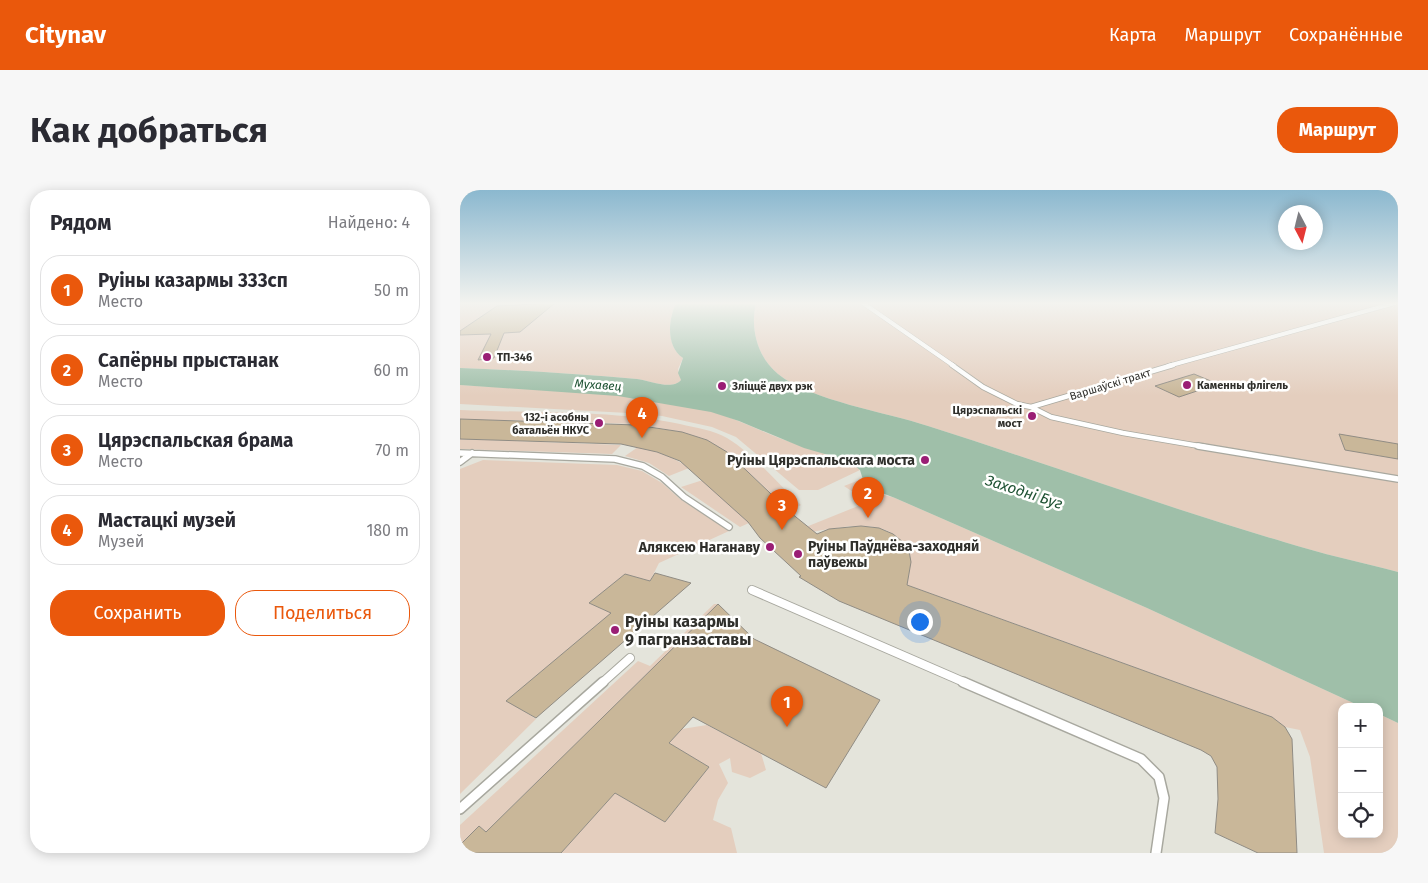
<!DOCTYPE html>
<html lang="ru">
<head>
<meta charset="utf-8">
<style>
  :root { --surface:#fff; --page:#f7f7f7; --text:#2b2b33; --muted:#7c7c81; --line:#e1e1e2; --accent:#ea580c }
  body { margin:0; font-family:"Fira Sans",sans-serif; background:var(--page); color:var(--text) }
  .controls { position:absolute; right:15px; bottom:15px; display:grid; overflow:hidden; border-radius:10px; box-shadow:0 2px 12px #0003 }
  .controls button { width:45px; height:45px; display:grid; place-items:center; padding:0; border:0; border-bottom:1px solid var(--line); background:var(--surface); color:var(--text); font:25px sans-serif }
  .compass { position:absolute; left:818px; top:15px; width:45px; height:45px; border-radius:50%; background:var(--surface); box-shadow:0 2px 12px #0003; rotate:173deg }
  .you { position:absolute; left:459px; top:431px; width:18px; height:18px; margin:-12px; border:4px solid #fff; border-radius:50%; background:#1a73e8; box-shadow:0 0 0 8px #1a73e833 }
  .badge { display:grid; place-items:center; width:32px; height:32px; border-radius:50%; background:var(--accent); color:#fff; font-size:16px; font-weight:700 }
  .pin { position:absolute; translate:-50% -41px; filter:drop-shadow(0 1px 2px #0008) }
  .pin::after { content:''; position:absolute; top:26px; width:18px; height:15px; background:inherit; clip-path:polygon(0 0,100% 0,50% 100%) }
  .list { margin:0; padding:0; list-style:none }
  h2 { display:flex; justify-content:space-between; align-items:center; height:65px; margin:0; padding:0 20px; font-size:21px }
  h2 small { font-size:16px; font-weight:400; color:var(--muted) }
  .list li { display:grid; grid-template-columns:32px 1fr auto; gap:15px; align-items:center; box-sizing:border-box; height:70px; margin:0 10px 10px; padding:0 10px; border:1px solid var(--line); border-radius:20px }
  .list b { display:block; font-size:19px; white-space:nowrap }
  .list p { margin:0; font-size:16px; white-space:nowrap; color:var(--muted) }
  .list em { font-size:16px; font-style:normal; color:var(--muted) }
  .actions { display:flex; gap:10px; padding:15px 20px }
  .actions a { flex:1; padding:11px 0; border:1px solid var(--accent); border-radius:20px; text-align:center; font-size:18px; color:var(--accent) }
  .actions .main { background:var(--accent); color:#fff }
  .icon { flex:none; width:28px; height:28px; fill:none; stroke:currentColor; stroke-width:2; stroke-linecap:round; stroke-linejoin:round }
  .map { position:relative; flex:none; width:938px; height:663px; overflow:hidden; border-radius:20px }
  header { display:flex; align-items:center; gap:30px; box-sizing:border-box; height:70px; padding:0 25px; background:var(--accent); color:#fff }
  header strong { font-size:24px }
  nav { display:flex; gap:28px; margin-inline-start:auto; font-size:18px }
  .intro { display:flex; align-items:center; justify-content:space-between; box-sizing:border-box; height:120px; padding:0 30px }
  h1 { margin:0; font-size:35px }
  .button { padding:12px 22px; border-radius:20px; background:var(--accent); color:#fff; font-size:18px; font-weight:700 }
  main { display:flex; gap:30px; padding:0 30px }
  aside { flex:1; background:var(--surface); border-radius:20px; box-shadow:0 2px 12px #0003 }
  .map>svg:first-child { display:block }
  .green { fill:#e4cebe }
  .water { fill:#9fbfa9 }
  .building { fill:#c9b799; stroke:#908c84 }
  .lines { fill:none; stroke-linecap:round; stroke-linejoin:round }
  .lane-far4-casing { stroke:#a8a89f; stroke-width:5 }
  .lane-far3-casing { stroke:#a8a89f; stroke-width:6 }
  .lane-far2-casing { stroke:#a8a89f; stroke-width:8 }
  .lane-far1-casing { stroke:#a8a89f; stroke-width:10 }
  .lane-casing { stroke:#a8a89f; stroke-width:12 }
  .lane-far4 { stroke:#fff; stroke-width:4 }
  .lane-far3 { stroke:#fff; stroke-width:4.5 }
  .lane-far2 { stroke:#fff; stroke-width:5.5 }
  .lane-far1 { stroke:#fff; stroke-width:8 }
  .lane { stroke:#fff; stroke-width:9 }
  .poi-dot { fill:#9a1e75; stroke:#fffffe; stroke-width:2 }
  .labels { text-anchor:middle; stroke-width:5; stroke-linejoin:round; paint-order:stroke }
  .far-poi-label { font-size:11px; font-weight:bold; fill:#2f2f2b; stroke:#fffffe; text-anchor:start }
  .far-street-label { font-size:11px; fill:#2f2f2b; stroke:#fffffe }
  .far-water-label { font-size:12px; font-style:italic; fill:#1d5132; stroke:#fffffe }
  .poi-label { font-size:14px; font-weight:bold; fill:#2f2f2b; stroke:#fffffe; text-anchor:end }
  .water-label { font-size:15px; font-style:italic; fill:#1d5132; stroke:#fffffe }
  .near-poi-label { font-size:16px; font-weight:bold; fill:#2f2f2b; stroke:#fffffe; text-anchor:start }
</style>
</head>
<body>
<header>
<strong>Citynav</strong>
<nav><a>Карта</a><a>Маршрут</a><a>Сохранённые</a></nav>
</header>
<div class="intro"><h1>Как добраться</h1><a class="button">Маршрут</a></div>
<main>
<aside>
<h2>Рядом<small>Найдено: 4</small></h2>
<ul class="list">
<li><span class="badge">1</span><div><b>Руіны казармы 333сп</b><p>Место</p></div><em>50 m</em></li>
<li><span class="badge">2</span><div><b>Сапёрны прыстанак</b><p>Место</p></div><em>60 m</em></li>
<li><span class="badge">3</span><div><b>Цярэспальская брама</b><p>Место</p></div><em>70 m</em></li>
<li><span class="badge">4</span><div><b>Мастацкі музей</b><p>Музей</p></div><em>180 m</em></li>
</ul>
<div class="actions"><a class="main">Сохранить</a><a>Поделиться</a></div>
</aside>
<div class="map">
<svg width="938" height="663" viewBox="0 0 938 663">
  <rect width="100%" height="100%" fill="#e4e4db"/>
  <!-- green -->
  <path class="green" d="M0 113H216C208 130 206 156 223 168L218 179 221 190C212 201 189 190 177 189 118 184 59 180 0 178Z
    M296 113H938V382C900 372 862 364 824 352 705 317 587 274 468 236 426 222 352 211 318 184 297 167 290 138 296 113Z
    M0 195C83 200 168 201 249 221 279 229 305 244 334 253 351 259 390 266 400 280L358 300H339L276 247 252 237 202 226 168 223 0 214Z
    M0 220C71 223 151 220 220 234 236 238 253 240 267 248 295 265 317 293 341 315L330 321 267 262 247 250 222 242 176 234 0 229Z
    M0 249 161 255 152 264 0 259Z
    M178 257C196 261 214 267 229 278L209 286 189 273 165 266Z
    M23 270 157 275 182 281 202 293 220 309 269 341 199 373 190 391 165 384 129 413 146 421 158 411 162 414 47 510 76 529 0 604V279Z
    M402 289C407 302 423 304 435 308L687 418 902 517H882V644H919V524L938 533V663H864L850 567 840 540 825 537 812 527 442 393C450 381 454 370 446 357 427 326 382 337 352 342L346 337 408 312 384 296Z
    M243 290 289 333 280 337 221 297Z
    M254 414H258L26 642 19 636 0 655V635L178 471 190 476Z
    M247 535 301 563 306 580 290 588 272 582 270 568 259 574 268 593 258 610 253 630 271 638 277 663H101L155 603 174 614 189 612 205 632 249 577 209 553 222 539Z"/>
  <!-- water -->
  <path class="water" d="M216 113H296C290 138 297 167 318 184 352 211 426 222 468 236 587 274 705 317 824 352 862 364 900 372 938 382V533L919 524V517H902L687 418 435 308 409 298 404 293 400 280 389 271 344 258 279 231 251 222 158 206 0 195V178C59 180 118 184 177 189 189 190 212 201 221 190L218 183 223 168C206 156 208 131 216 113Z"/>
  <!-- building -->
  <path class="building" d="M95 113 60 142 44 143 34 168 18 170 31 144 0 145V141L37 116Z
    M734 184 758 194 719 207 695 196Z
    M0 229 176 235 222 242 247 250 267 262 331 323 357 344 369 339 401 336 419 338 433 344 443 352 449 361 451 372 447 395 812 527 825 537 832 549 837 663H798L755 643 758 609 757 577 751 566 741 560 379 411 339 387 341 386 300 348 288 332 220 271 197 262 161 254 0 249Z
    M879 244 938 254V269L885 260Z
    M195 383 231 393 76 528 46 511 151 423 129 413 165 384 190 391Z
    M258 414 294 449 420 510 366 598 233 527 209 553 249 577 205 632 155 603 101 663H0V655L19 636 26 642Z"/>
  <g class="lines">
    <!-- lane-far4 casing -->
    <g class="lane-far4-casing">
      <path id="lane-far4" d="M403 113 494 176
        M708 176 935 113"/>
    </g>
    <!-- lane-far3 casing -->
    <g class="lane-far3-casing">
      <path id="lane-far3" d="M492 175 523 197 557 214 571 217 591 227 663 243 745 257
        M571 217 713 175"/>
    </g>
    <!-- lane-far2 casing -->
    <g class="lane-far2-casing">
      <path id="lane-far2" d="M738 256 938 289
        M0 263 155 269 183 276 202 287 224 307 269 337
        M0 272 12 263"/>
    </g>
    <!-- lane-far1 casing -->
    <g class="lane-far1-casing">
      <path id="lane-far1" d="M292 400 506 493
        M142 493 170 468"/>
    </g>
    <!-- lane casing -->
    <g class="lane-casing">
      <path id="lane" d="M503 492 681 569 699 587 704 608 696 663
        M0 619 143 492"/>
    </g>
    <!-- lane-far4 -->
    <use href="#lane-far4" class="lane-far4"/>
    <!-- lane-far3 -->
    <use href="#lane-far3" class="lane-far3"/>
    <!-- lane-far2 -->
    <use href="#lane-far2" class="lane-far2"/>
    <!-- lane-far1 -->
    <use href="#lane-far1" class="lane-far1"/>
    <!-- lane -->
    <use href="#lane" class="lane"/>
  </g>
  <!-- sky -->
  <linearGradient id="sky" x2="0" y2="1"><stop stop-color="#8bb8cf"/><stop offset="0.55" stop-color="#f3f3ef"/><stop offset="1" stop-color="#f3f3ef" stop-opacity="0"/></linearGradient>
  <rect width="938" height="206" fill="url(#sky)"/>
  <!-- markers -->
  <g class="poi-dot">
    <circle cx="27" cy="167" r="5"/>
    <circle cx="727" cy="195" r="5"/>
    <circle cx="262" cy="196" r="5"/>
    <circle cx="572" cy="226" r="5"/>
    <circle cx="139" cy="233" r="5"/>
    <circle cx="465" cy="270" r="5"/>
    <circle cx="310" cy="357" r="5"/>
    <circle cx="338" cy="364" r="5"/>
    <circle cx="155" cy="440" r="5"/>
  </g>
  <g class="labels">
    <!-- far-poi labels -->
    <g class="far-poi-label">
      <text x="37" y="171">ТП-346</text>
      <text x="737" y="199">Каменны флігель</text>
      <text x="272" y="200">Зліццё двух рэк</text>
      <text x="562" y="224" text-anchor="end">Цярэспальскі<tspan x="562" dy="13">мост</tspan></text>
      <text x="129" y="231" text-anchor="end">132-і асобны<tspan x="129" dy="13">батальён НКУС</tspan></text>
    </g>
    <!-- far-street labels -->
    <g class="far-street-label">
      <text transform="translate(650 194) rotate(-17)" y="4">Варшаўскі тракт</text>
    </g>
    <!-- far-water labels -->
    <g class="far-water-label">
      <text transform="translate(138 195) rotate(4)" y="4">Мухавец</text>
    </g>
    <!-- poi labels -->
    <g class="poi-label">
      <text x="455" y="275">Руіны Цярэспальскага моста</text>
      <text x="348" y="361" text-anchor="start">Руіны Паўднёва-заходняй<tspan x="348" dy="16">паўвежы</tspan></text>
      <text x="300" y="362">Аляксею Наганаву</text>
    </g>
    <!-- water labels -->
    <g class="water-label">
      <text transform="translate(564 302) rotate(18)" y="5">Заходні Буг</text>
    </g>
    <!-- near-poi labels -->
    <g class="near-poi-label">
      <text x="165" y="437">Руіны казармы<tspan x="165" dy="18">9 пагранзаставы</tspan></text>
    </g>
  </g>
</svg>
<div class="controls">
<button>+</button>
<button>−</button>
<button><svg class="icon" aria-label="locate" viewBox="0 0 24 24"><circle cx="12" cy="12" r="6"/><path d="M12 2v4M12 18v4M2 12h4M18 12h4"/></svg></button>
</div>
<svg class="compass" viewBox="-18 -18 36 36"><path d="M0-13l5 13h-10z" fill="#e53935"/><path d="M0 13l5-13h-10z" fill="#7c7c81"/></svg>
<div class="you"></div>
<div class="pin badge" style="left:327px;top:537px">1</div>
<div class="pin badge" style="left:408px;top:328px">2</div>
<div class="pin badge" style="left:322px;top:340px">3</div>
<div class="pin badge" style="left:182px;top:248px">4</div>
</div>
</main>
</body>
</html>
